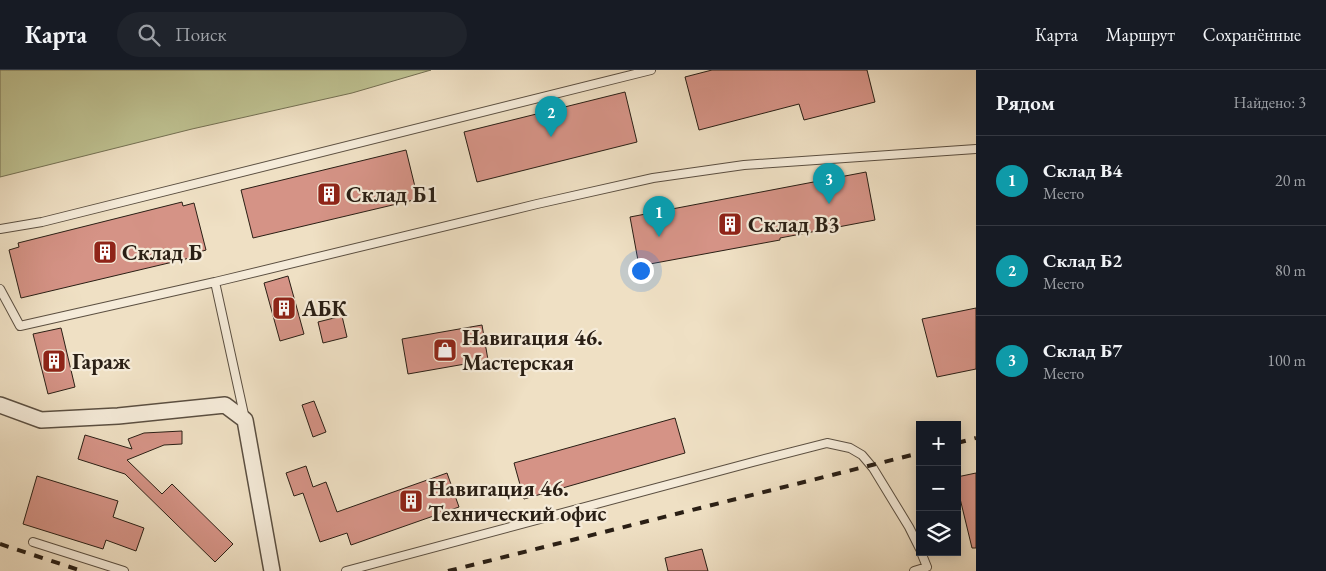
<!DOCTYPE html>
<html lang="ru">
<head>
<meta charset="utf-8">
<style>
  :root { --surface:#171b24; --page:#20242c; --text:#f1f3f6; --muted:#9ea1a6; --line:#363941; --accent:#1a73e8 }
  body { margin:0; font-family:"EB Garamond",serif; background:var(--page); color:var(--text) }
  .controls { position:absolute; right:15px; bottom:15px; display:grid; overflow:hidden; border-radius:0px; box-shadow:0 2px 12px #0003 }
  .controls button { width:45px; height:45px; display:grid; place-items:center; padding:0; border:0; border-bottom:1px solid var(--line); background:var(--surface); color:var(--text); font:25px sans-serif }
  .you { position:absolute; left:640px; top:200px; width:18px; height:18px; margin:-12px; border:4px solid #fff; border-radius:50%; background:#1a73e8; box-shadow:0 0 0 8px #1a73e833 }
  .badge { display:grid; place-items:center; width:32px; height:32px; border-radius:50%; background:var(--accent); color:#fff; font-size:16px; font-weight:700 }
  .pin { position:absolute; translate:-50% -41px; filter:drop-shadow(0 1px 2px #0008) }
  .pin::after { content:''; position:absolute; top:26px; width:18px; height:15px; background:inherit; clip-path:polygon(0 0,100% 0,50% 100%) }
  .list { margin:0; padding:0; list-style:none }
  h2 { display:flex; justify-content:space-between; align-items:center; height:65px; margin:0; padding:0 20px; font-size:21px }
  h2 small { font-size:16px; font-weight:400; color:var(--muted) }
  .list li { display:grid; grid-template-columns:32px 1fr auto; gap:15px; align-items:center; box-sizing:border-box; height:90px; padding:0 20px; border-top:1px solid var(--line) }
  .list b { display:block; font-size:19px; white-space:nowrap }
  .list p { margin:0; font-size:16px; white-space:nowrap; color:var(--muted) }
  .list em { font-size:16px; font-style:normal; color:var(--muted) }
  .icon { flex:none; width:28px; height:28px; fill:none; stroke:currentColor; stroke-width:2; stroke-linecap:round; stroke-linejoin:round }
  .map { position:relative; flex:none; width:976px; height:501px; overflow:hidden }
  header { display:flex; align-items:center; gap:30px; box-sizing:border-box; height:70px; padding:0 25px; background:var(--surface); border-bottom:1px solid var(--line) }
  header strong { font-size:24px }
  nav { display:flex; gap:28px; margin-inline-start:auto; font-size:18px }
  .search { width:350px; height:45px; background:var(--page); display:flex; align-items:center; gap:12px; box-sizing:border-box; padding:0 18px; border-radius:28px; color:var(--muted); font-size:19px }
  main { display:flex }
  aside { flex:1; background:var(--surface) }
  .map>svg:first-child { display:block }
  .green { fill:#bec191; stroke:#747053 }
  .building { fill:#d59386; stroke:#2a1f15 }
  .lines { fill:none; stroke-linecap:round; stroke-linejoin:round }
  .lane-casing { stroke:#5b4f41; stroke-width:10 }
  .street-casing { stroke:#5b4f41; stroke-width:18 }
  .lane { stroke:#f5ebd9; stroke-width:8 }
  .street { stroke:#f5ebd9; stroke-width:15 }
  .rail { stroke:#2a1f15; stroke-width:4; stroke-dasharray:9 9; stroke-linecap:butt }
  .labels { text-anchor:middle; stroke-width:4.5; stroke-linejoin:round; paint-order:stroke }
  .poi-label { font-size:22px; font-weight:bold; fill:#2a1f15; stroke:#f5ebd9; text-anchor:start }
</style>
</head>
<body>
<header>
<strong>Карта</strong>
<div class="search"><svg class="icon" aria-label="search" viewBox="0 0 24 24"><circle cx="10" cy="10" r="6"/><path d="M15 15l6 6"/></svg>Поиск</div>
<nav><a>Карта</a><a>Маршрут</a><a>Сохранённые</a></nav>
</header>
<main>
<div class="map">
<svg width="976" height="501" viewBox="0 0 976 501">
  <rect width="100%" height="100%" fill="#efe0c4"/>
  <filter id="stains"><feTurbulence type="fractalNoise" baseFrequency=".004" numOctaves="4"/><feColorMatrix values="0 0 0 0 .2 0 0 0 0 .09 0 0 0 0 .02 0 0 0 .5 -.17"/></filter>
  <radialGradient id="worn" r=".72"><stop offset=".6" stop-color="#630" stop-opacity="0"/><stop offset="1" stop-color="#630" stop-opacity=".3"/></radialGradient>
  <!-- green -->
  <path class="green" d="M0 0H431L352 23 192 59 0 107Z"/>
  <!-- building -->
  <path class="building" d="M712 0H867L875 32 804 50 799 34 699 60 685 7Z
    M625 22 637 72 477 112 464 62Z
    M406 80 418 129 253 168 241 120Z
    M866 102 875 150 780 168V170L639 196 630 147Z
    M182 132 183 136 194 133 206 180 193 184 194 187 21 228 9 180 19 177 18 173Z
    M288 206 304 264 280 271 264 213Z
    M976 238V299L937 307 922 249Z
    M342 246 347 267 323 273 318 252Z
    M482 255 488 290 408 304 402 269Z
    M61 258 75 317 48 324 33 264Z
    M314 331 326 362 313 367 302 335Z
    M675 348 685 383 524 429 514 393Z
    M182 361V374L164 375 127 390 162 424 172 414 233 474 215 492 125 404 78 389 85 365 132 379 128 369 144 363Z
    M306 396 313 417 326 412 337 442 447 403 459 437 351 475 347 463 320 472 303 423 294 426 286 403Z
    M976 403V478H972L957 416V407Z
    M37 406 118 431 113 447 144 458 136 481 106 470 103 479 23 454Z
    M702 479 708 501H668L665 488Z"/>
  <g class="lines">
    <!-- lane casing -->
    <g class="lane-casing">
      <path id="lane" d="M0 159 42 152 651 0
        M0 219 20 256 215 212
        M245 349 215 212 537 134 653 108 744 95 976 79
        M33 472 124 501
        M346 501 753 392 827 373 850 378 862 385 873 398 909 457 920 479
        M914 501 927 497 921 482"/>
    </g>
    <!-- street casing -->
    <g class="street-casing">
      <path id="street" d="M0 335 41 350 118 346 225 335 245 350 272 501"/>
    </g>
    <!-- lane -->
    <use href="#lane" class="lane"/>
    <!-- street -->
    <use href="#street" class="street"/>
    <!-- rail -->
    <path class="rail" d="M957 373 976 368
      M0 474 82 501
      M448 501 920 383"/>
  </g>
  <!-- icons -->
  <defs>
    <g id="building-square" transform="scale(1.25)"><rect x="-9" y="-9" width="18" height="18" rx="4" fill="#8f2418" stroke="#f5ebd9"/><path d="M-4-6H4V6H1V3H-1V6H-4ZM-2.5-4.3h1.7v1.8h-1.7ZM.8-4.3h1.7v1.8H.8ZM-2.5-1h1.7V.8h-1.7ZM.8-1h1.7V.8H.8Z" fill="#fff"/></g>
    <g id="shop-square" transform="scale(1.25)"><rect x="-9" y="-9" width="18" height="18" rx="4" fill="#8f2418" stroke="#f5ebd9"/><path d="M-5-2.5h2.3a2.7 3.5 0 0 1 5.4 0H5L5.5 6h-11ZM-1.5-2.5h3a1.5 2.3 0 0 0-3 0Z" fill="#fff"/></g>
  </defs>
  <g fill-rule="evenodd">
    <use href="#building-square" x="329" y="124"/>
    <use href="#building-square" x="730" y="154"/>
    <use href="#building-square" x="105" y="182"/>
    <use href="#building-square" x="284" y="238"/>
    <use href="#shop-square" x="445" y="280"/>
    <use href="#building-square" x="54" y="291"/>
    <use href="#building-square" x="411" y="431"/>
  </g>
  <g class="labels">
    <!-- poi labels -->
    <g class="poi-label">
      <text x="346" y="132">Склад Б1</text>
      <text x="748" y="162">Склад В3</text>
      <text x="122" y="190">Склад Б</text>
      <text x="302" y="246">АБК</text>
      <text x="462" y="275">Навигация 46.<tspan x="462" dy="25">Мастерская</tspan></text>
      <text x="72" y="299">Гараж</text>
      <text x="428" y="426">Навигация 46.<tspan x="428" dy="25">Технический офис</tspan></text>
    </g>
  </g>
  <rect width="100%" height="100%" filter="url(#stains)"/>
  <rect width="100%" height="100%" fill="url(#worn)"/>
</svg>
<div class="controls">
<button>+</button>
<button>−</button>
<button><svg class="icon" aria-label="layers" viewBox="0 0 24 24"><path d="M12 4l9 5-9 5-9-5zM3 14l9 5 9-5"/></svg></button>
</div>
<div class="you"></div>
<div class="pin badge" style="left:659px;top:167px;background:#0f9aa8">1</div>
<div class="pin badge" style="left:551px;top:67px;background:#0f9aa8">2</div>
<div class="pin badge" style="left:829px;top:134px;background:#0f9aa8">3</div>
</div>
<aside>
<h2>Рядом<small>Найдено: 3</small></h2>
<ul class="list">
<li><span class="badge" style="background:#0f9aa8">1</span><div><b>Склад В4</b><p>Место</p></div><em>20 m</em></li>
<li><span class="badge" style="background:#0f9aa8">2</span><div><b>Склад Б2</b><p>Место</p></div><em>80 m</em></li>
<li><span class="badge" style="background:#0f9aa8">3</span><div><b>Склад Б7</b><p>Место</p></div><em>100 m</em></li>
</ul>
</aside>
</main>
</body>
</html>
